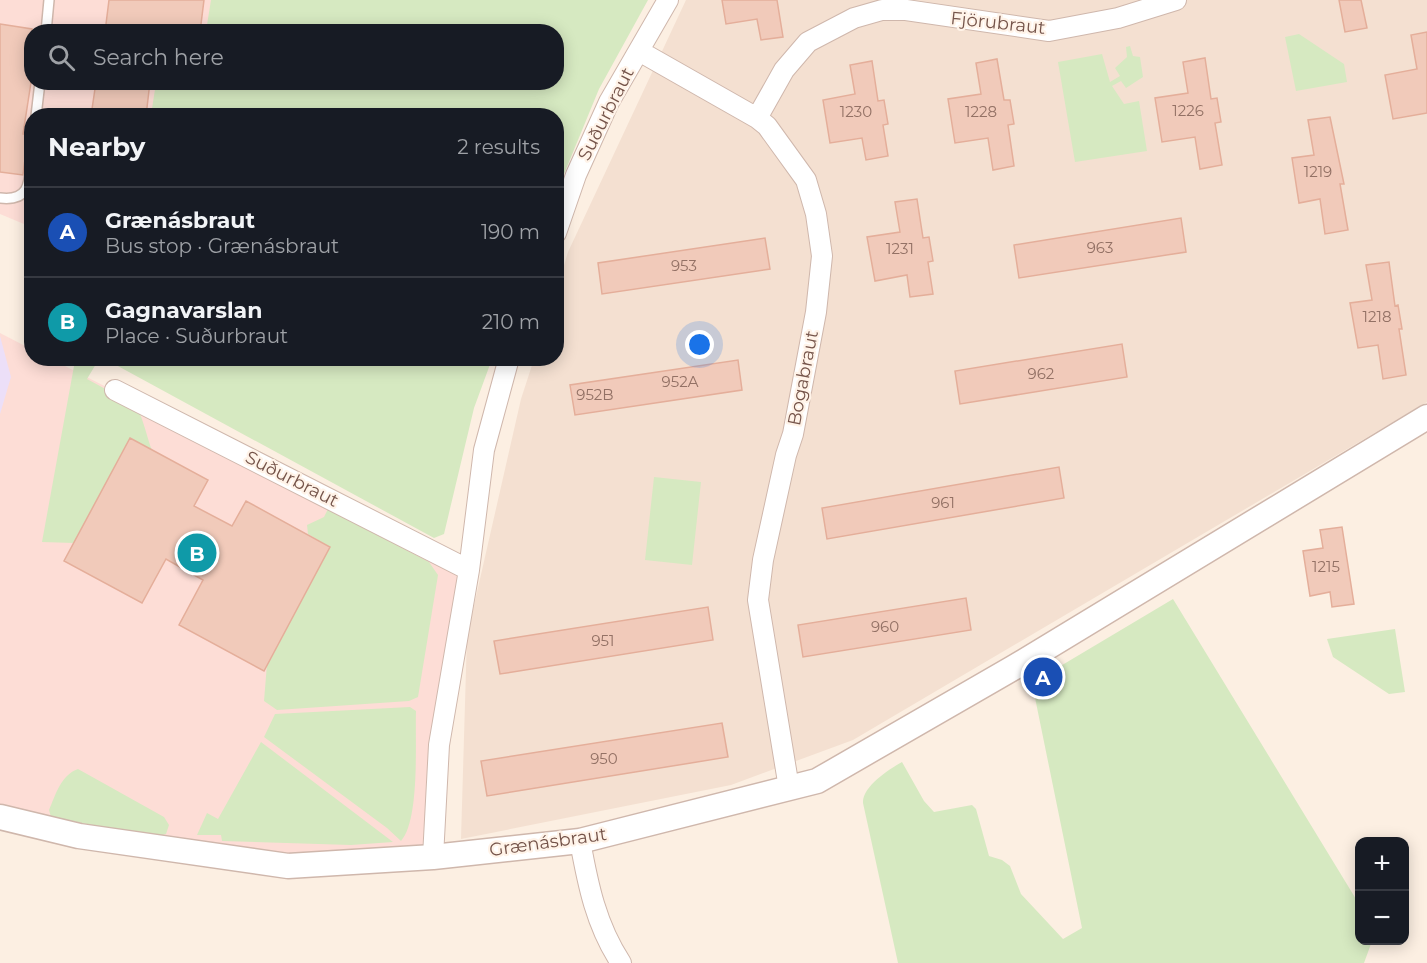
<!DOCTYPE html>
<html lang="en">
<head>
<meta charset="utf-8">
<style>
  :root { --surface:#171b24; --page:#20242c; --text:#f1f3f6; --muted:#9ea1a6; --line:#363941; --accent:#1a73e8 }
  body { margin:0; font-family:Montserrat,sans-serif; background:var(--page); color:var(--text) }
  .controls { position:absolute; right:18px; bottom:18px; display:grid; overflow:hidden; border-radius:12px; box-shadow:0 3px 15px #0003 }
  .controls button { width:54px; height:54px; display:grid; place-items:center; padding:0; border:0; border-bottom:2px solid var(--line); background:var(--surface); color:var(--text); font:30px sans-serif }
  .you { position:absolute; left:700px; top:345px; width:21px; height:21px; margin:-15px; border:4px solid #fff; border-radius:50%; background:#1a73e8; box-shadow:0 0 0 9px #1a73e833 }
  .badge { display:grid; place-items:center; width:39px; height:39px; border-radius:50%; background:var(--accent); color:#fff; font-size:20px; font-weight:700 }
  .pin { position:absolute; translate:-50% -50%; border:3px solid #fff; box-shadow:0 2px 6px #0006 }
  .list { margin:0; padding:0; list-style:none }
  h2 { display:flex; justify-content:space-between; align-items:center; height:78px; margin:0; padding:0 24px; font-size:26px }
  h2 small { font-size:20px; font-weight:400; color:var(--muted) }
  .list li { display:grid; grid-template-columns:39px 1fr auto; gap:18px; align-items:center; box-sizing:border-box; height:90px; padding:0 24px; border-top:2px solid var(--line) }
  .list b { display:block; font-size:22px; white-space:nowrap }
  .list p { margin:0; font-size:20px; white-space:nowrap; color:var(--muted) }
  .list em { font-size:20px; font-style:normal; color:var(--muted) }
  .icon { flex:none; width:33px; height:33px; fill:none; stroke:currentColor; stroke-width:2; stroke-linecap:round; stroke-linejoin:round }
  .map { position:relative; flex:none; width:1427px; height:963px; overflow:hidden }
  .search { position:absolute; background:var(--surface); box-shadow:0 3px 15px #0003; left:24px; top:24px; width:540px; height:66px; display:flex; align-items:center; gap:15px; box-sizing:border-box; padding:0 21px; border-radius:24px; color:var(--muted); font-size:22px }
  .panel { position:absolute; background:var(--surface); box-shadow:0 3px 15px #0003; left:24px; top:108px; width:540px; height:258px; border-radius:24px }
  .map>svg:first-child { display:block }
  .residential { fill:#f4e0d1 }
  .commercial { fill:#fdddd6 }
  .education { fill:#ecdff8 }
  .green { fill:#d6e9c1 }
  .building { fill:#f1caba; stroke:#e4ae9a; stroke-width:1.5 }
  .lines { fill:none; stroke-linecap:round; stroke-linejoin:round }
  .service-casing { stroke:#cfb7ac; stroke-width:12 }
  .minor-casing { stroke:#cfb7ac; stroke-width:22 }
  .tertiary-casing { stroke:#cfb7ac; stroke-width:27 }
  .service { stroke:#fff; stroke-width:9 }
  .minor { stroke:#fff; stroke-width:20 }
  .tertiary { stroke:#fff; stroke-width:24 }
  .labels { text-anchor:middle; stroke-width:4.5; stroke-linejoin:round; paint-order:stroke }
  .number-label { font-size:15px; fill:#937165 }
  .street-label { font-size:18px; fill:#745349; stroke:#fff3e8 }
</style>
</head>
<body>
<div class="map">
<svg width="1427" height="963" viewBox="0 0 1427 963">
  <rect width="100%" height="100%" fill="#fcefe2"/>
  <!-- residential -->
  <path class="residential" d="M686 0H1427V402L853 740 731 785 461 839 467 636 521 399 534 359 556 358 557 289 568 252Z"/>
  <!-- commercial -->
  <path class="commercial" d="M0 0H220L214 31 32 32V82L204 83 198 115 32 116 31 227 0 214Z
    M0 333 31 349 32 358 51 359 469 570 433 857 288 866 0 817Z"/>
  <!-- education -->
  <path class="education" d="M0 336 11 377 0 414Z"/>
  <!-- green -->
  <path class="green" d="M211 0H648L599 89 557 191 556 116 151 115 156 83 556 82V32L206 31Z
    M1299 34 1344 64 1347 82 1296 91 1285 37Z
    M1130 46 1133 56 1140 57 1143 77 1126 88 1121 81 1112 86 1124 104 1139 101 1147 151 1075 162 1058 62 1102 54 1110 82 1120 76 1115 68 1127 57 1126 47Z
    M72 359H99L87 379 135 405C142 413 147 438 152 450L130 438 74 543 42 542 74 366Z
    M105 359H492L474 408 444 534 434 538Z
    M654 477 701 482 692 565 645 560Z
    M328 509 429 562 438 575 418 697 409 701 277 710 264 701 267 664 330 547 308 534 307 525 324 517Z
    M1173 599 1359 904 1360 940 1372 941 1364 963H898L863 803C862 787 888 770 902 762L924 801 934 812 972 805 976 809 989 856 1002 860 1010 866 1021 894 1063 939 1082 928 1032 683Z
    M1395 629 1405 692 1389 694 1333 657 1327 639Z
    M410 707 416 711C415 742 420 820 401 841L387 828 264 737 275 714Z
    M261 742 393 842 351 845 222 841 221 835H197L207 813 218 819Z
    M78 769 164 817 169 825 166 834 154 837 51 817 49 810C56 794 61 775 78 769Z"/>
  <!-- building -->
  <path class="building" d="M109 0H204L200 32H105Z
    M722 0H777L783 37 761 40 757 19 726 24Z
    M1339 0H1361L1367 28 1345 32Z
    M0 24 32 29V76L23 134 28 135 23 175 0 172Z
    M1427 32V113L1393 119 1385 75 1417 69 1411 35Z
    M1205 58 1211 99 1217 98 1221 122 1215 123 1222 165 1200 169 1195 137 1162 142 1155 98 1188 93 1183 62Z
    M997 59 1004 100H1010L1014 124 1008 125 1014 166 993 170 988 138 955 143 948 99 981 94 976 63Z
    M872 61 878 101 884 100 888 124 883 125 888 156 866 160 862 138 830 143 823 100 855 94 850 65Z
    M96 82H150L146 116H91Z
    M1330 117 1344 184H1340L1348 230 1325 234 1320 199 1299 203 1292 158 1314 155 1308 120Z
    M917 199 923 238 929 237 933 261 928 262 933 294 910 297 907 275 875 281 867 237 900 232 895 202Z
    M1181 218 1186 252 1019 278 1014 245Z
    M765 238 770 269 602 294 598 263Z
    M1389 262 1395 306 1398 305 1402 329H1399L1406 375 1383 379 1378 345 1358 348 1350 303 1372 300 1366 265Z
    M1122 344 1127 377 960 404 955 371Z
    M738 360 742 390 575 415 570 385Z
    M130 438 208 480 194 506 232 526 246 501 330 547 264 671 179 625 203 580 166 559 142 603 64 561Z
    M1059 467 1064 498 827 539 822 508Z
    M1342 527 1354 604 1332 607 1330 592 1310 596 1303 551 1323 548 1320 530Z
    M966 598 971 630 803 657 798 625Z
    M708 607 713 640 500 674 494 641Z
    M722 723 728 757 487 796 481 761Z"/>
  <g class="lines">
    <!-- service casing -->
    <g class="service-casing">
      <path id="service" d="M46 32 49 0
        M36 116 40 82
        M0 198C33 202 29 178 32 153"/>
    </g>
    <!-- minor casing -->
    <g class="minor-casing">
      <path id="minor" d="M639 51 757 118 767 126 806 180 816 214 822 256 816 312 793 434 786 455 763 560 758 600 789 788
        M757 118 784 70 808 42 854 18 882 10H906L1049 31 1118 18 1176 0
        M556 233 576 175 609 102 668 0
        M115 390 469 570
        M580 841C588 885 596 925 621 963
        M433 857 439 745 469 570 484 450 509 358"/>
    </g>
    <!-- tertiary casing -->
    <g class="tertiary-casing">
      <path id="tertiary" d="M0 817 79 836 288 866 433 857 580 841 817 781 1013 668 1427 417"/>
    </g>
    <!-- service -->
    <use href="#service" class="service"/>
    <!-- minor -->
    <use href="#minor" class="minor"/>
    <!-- tertiary -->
    <use href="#tertiary" class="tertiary"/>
  </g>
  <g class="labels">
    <!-- number labels -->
    <g class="number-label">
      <text x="1188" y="116">1226</text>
      <text x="856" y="117">1230</text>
      <text x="981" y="117">1228</text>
      <text x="1318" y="177">1219</text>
      <text x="1100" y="253">963</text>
      <text x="900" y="254">1231</text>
      <text x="684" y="271">953</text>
      <text x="1377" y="322">1218</text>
      <text x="1041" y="379">962</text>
      <text x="680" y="387">952A</text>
      <text x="595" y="400">952B</text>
      <text x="943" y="508">961</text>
      <text x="1326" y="572">1215</text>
      <text x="885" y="632">960</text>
      <text x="603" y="646">951</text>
      <text x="604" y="764">950</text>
    </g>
    <!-- street labels -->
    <g class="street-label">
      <text transform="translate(998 23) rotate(6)" y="6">Fjörubraut</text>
      <text transform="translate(606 114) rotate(-63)" y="6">Suðurbraut</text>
      <text transform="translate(803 378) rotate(-79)" y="6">Bogabraut</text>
      <text transform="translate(292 479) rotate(27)" y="6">Suðurbraut</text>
      <text transform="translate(548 842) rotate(-8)" y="6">Grænásbraut</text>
    </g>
  </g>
</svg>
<div class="controls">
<button>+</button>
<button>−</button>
</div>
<div class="you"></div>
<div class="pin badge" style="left:1043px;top:677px;background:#1a4fb4">A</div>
<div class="pin badge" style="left:197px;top:553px;background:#0f9aa8">B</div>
<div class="search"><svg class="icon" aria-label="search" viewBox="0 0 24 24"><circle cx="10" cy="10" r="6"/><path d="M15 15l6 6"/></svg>Search here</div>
<section class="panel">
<h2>Nearby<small>2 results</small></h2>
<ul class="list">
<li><span class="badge" style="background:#1a4fb4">A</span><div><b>Grænásbraut</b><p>Bus stop · Grænásbraut</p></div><em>190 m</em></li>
<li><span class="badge" style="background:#0f9aa8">B</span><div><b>Gagnavarslan</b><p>Place · Suðurbraut</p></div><em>210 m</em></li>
</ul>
</section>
</div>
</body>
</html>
